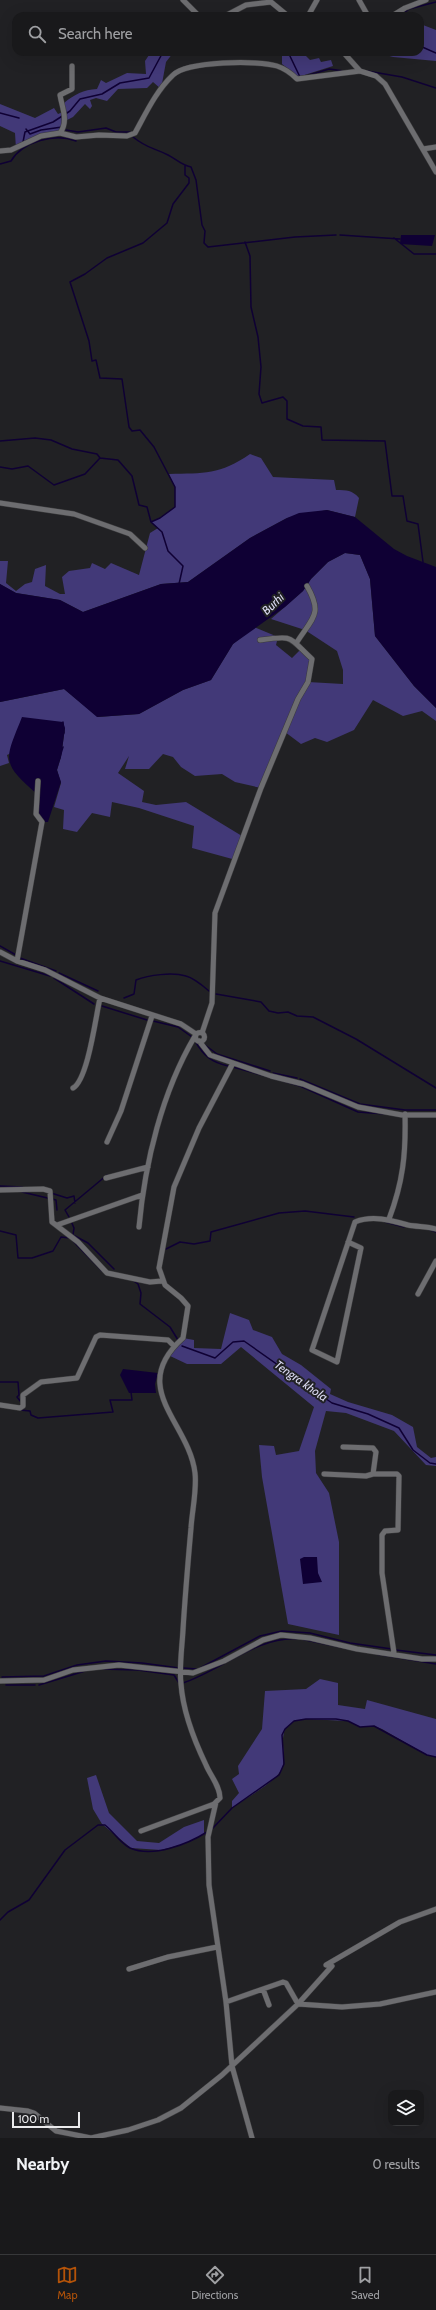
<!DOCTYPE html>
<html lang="en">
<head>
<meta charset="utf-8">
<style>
  :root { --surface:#19191b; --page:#262628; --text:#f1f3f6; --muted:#9fa0a3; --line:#37383a; --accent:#b45309 }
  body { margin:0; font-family:Cabin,sans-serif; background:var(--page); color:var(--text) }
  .controls { position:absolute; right:12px; bottom:12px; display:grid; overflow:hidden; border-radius:8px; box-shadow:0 4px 16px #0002 }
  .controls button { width:36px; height:36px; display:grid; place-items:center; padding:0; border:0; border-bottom:1px solid var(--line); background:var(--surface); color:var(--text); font:20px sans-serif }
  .scale { position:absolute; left:12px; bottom:10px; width:68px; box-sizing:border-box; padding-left:4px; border:2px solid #eaeaec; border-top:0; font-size:11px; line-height:14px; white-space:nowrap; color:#eaeaec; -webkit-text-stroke:3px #212124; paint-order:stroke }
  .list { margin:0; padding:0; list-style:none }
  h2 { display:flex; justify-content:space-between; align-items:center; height:52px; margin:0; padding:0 16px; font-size:17px }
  h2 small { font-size:13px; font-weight:400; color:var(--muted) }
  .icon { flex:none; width:22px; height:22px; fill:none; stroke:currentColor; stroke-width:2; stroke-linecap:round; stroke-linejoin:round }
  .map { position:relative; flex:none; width:436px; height:2138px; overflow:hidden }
  .search { position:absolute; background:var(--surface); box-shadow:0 4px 16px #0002; left:12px; right:12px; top:12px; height:44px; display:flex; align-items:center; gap:10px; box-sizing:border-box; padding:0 14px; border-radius:12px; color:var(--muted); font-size:15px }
  .sheet { height:116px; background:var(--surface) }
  nav { display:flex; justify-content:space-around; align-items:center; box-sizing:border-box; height:56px; border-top:1px solid var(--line); background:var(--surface); font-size:11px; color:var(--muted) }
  nav a { display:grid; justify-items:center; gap:2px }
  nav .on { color:var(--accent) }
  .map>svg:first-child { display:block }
  .green { fill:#423978 }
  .water { fill:#0f0034 }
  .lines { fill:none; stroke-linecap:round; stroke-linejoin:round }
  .stream { stroke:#0f0034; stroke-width:1.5 }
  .minor-casing { stroke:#3c3c3e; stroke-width:6 }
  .minor { stroke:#6d6d70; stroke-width:5 }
  .labels { text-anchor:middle; stroke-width:4; stroke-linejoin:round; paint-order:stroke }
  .water-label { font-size:12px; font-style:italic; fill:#d9d8ef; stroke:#212124 }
</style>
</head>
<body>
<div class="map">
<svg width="436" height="2138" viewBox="0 0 436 2138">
  <rect width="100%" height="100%" fill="#212124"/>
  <!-- green -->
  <path class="green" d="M423 25 436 30V61L393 57 375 52H420V26Z
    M151 52H196L173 53 166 62 161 89 153 82 147 88 118 89 107 101 96 98 90 100 92 106 90 109 85 104 73 117 65 121 60 133 41 136 16 149 15 133 0 126V104L35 118 54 108 58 114 65 111 64 103C75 94 83 90 97 89L101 80 106 83 127 73 146 74 145 61Z
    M282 52H302L310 60 319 58 321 62 331 60 333 66 298 77 282 64Z
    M250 454 261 458 273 477 334 480 336 490C347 490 352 490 359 498L355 517 327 510 287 518 250 538 188 582 161 584 83 612 60 600 16 593 0 584V561H8L6 583 16 591 25 584 32 582 35 569 46 565 45 586 60 594H65L62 577 69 571 90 568 92 563 105 569 111 563 139 575 150 533 158 528 151 522 160 518 175 507V487L169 474C204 473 220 475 250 454Z
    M345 553 360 555 370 579 375 636 414 686 436 708V721L422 711 403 716 373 700 354 730 327 742 315 738 301 744 285 732 261 788 235 782 222 774 195 776 181 767 173 757 163 754 149 769H125L129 756 118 773 144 791 142 802 156 805 186 802 242 836 236 860 192 848 194 826 139 808 112 802 110 817 92 813 77 832 63 829 64 810 54 807 61 783 57 770 61 757 65 728 7 755 9 763 0 766V702L64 689 98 717 139 714 183 690 211 680 233 644 254 627 278 637 276 645 292 658 301 649 312 659 308 682 343 684V670L337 651 305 630 271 619 303 591 311 579 328 562Z
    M230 1313 249 1320 253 1330 272 1337 282 1354 301 1365 331 1389 330 1394 348 1402 392 1415 413 1427 417 1447 431 1458 436 1457V1466L426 1465 394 1431 346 1413 326 1411 315 1451 316 1473 329 1493 339 1542V1635L288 1624 262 1477 259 1445 274 1446 276 1455 299 1451 314 1407 241 1347 221 1364H187L168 1355 183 1338 194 1340V1348L221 1349Z
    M320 1679 338 1683V1705L365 1709 367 1700 436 1719V1757L427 1755 382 1729 374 1726 360 1727 348 1721 306 1719 294 1721 285 1729C280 1743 286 1753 283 1765 281 1780 245 1798 232 1808V1801L239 1793 232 1779 239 1774 238 1766 262 1729 265 1691 306 1689Z
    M96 1775 109 1813 137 1841 159 1843 184 1827 204 1820V1834L184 1844 161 1850 131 1848 102 1824 93 1809 87 1778Z"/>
  <!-- water -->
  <path class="water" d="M401 235H435L432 246 400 244Z
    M327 510 355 517 394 549 407 556 436 567V708L414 686 375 636 370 579 360 555 345 553 328 562 311 579 303 591 285 607 233 644 211 680 183 690 139 714 97 717 64 689 0 702V584L16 593 60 600 83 612 161 584 188 582 250 538 287 518 299 513Z
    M22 717 63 722 65 728 61 757 57 770 61 782 48 822H42L36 814 37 794C0 762 5 760 22 717Z
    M123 1369 158 1373 155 1384 156 1393H129L120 1375Z
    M304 1557H317L318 1573 322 1582 303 1584 300 1559Z"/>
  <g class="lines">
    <!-- stream -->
    <path class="stream" d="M400 16 409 9 436 2
      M420 46 436 53
      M288 52 300 77
      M367 71 402 77 436 88
      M309 75 329 69 344 71
      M0 113 19 118
      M26 129 30 134 41 130 62 127
      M66 130 78 132 106 128 116 132H130
      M133 137C148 149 152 147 168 155 176 159 181 165 191 167L196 180 202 225 205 231 204 243 208 247 295 237 336 235
      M23 142 25 132 53 122 70 111 80 99 102 94 120 83 149 78 163 52
      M0 164 11 161C23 141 55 133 76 141
      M340 235 400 239
      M394 238 414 254H436
      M245 242 250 256 251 307 258 337 261 367 259 394 262 403 283 397 287 401V419L303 426 321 427 322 440 385 441 392 496H403L407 521 418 524 423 562
      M0 441 35 438 51 440 72 449 97 454 100 458
      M0 467 12 469 28 466 54 485 85 474 100 458 118 460 132 476 139 505 147 507 151 522 162 532 168 551 183 566 179 584
      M151 522 160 518 175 507V487L154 447 140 430 132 431 129 427 122 379 100 378 96 360 92 361 89 341 70 282 85 274 107 258 143 243 167 223 173 204 189 183V178L185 175V166
      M63 722 64 733
      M59 760 63 747
      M0 946 16 955
      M20 958 56 971
      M0 961 50 976
      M59 973 98 991
      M54 978 94 1004
      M216 994 261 1002 269 1011 278 1013 288 1012 297 1016 313 1017 356 1039 436 1088
      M124 998 134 994 136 980C149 975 172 972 186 976 194 978 202 985 209 991
      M102 1006 147 1020
      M153 1021 178 1027 192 1037
      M195 1041C204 1056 211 1062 228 1066
      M205 1045 217 1054 270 1071
      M233 1067 300 1086 358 1112 385 1114
      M273 1073 297 1078
      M300 1079 360 1104 405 1110H436
      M0 1186 22 1187
      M22 1192 56 1200 57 1210
      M51 1193 67 1198 74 1196 75 1203
      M69 1217 65 1210 107 1175
      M71 1221 74 1228 73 1235 88 1243 114 1269
      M385 1222 404 1227
      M430 1230 436 1232
      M0 1231 16 1235 18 1258H32L53 1251 61 1237 70 1238 102 1271
      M166 1249 180 1242 194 1244 210 1241 211 1232 279 1213 305 1211 354 1217
      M132 1280 138 1284 141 1293 140 1304 170 1327 178 1340
      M182 1346 215 1358 233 1342 244 1341 332 1403 368 1414 399 1428 413 1450 430 1463 436 1464
      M0 1382H18L19 1395 17 1397 21 1402
      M20 1410 30 1411 31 1415 38 1418 113 1412 110 1400H132L131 1392
      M301 1639 348 1649
      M396 1650 436 1655
      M375 1654 436 1664
      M183 1668 197 1669
      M200 1668 260 1636 282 1631 310 1633 350 1643 392 1649
      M101 1669 138 1670 174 1675 179 1683
      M2 1677 44 1676 77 1665 106 1661 142 1663 179 1668
      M183 1683C220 1671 258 1636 297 1639
      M6 1685H35
      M39 1685 85 1671
      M212 1829 232 1808 279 1775 284 1764 282 1735 285 1729 294 1721 306 1719H336L348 1721 360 1727 374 1726 427 1755 436 1757
      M0 1920 8 1912 29 1900 65 1850 98 1825H105C114 1832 120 1843 130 1848 153 1858 188 1844 207 1832"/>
    <!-- minor casing -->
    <g class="minor-casing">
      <path id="minor" d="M183 0 199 16
        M359 0 368 16
        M225 16 246 5 271 2 288 16
        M308 16 317 0
        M392 16 405 8 426 0
        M343 52 360 71 376 76 385 84 436 172
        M60 133C69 121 62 108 60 95L72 89V66
        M423 149 436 147
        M0 151 11 150 41 136 60 133 76 137 99 135 127 136 135 133C146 113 156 91 173 75 187 61 259 60 277 66 286 69 291 73 297 79L360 71
        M0 503 74 514 130 534 145 548
        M297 642C313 617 323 614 307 586
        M0 952 17 961 45 970 100 998 181 1024 196 1034
        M17 961 42 822 36 814 38 781
        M195.5 1037a4.5 4.5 0 1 1 9 0a4.5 4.5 0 1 1-9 0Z
        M202 1033 212 1003 215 913 261 788 298 699 308 682 312 659C288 637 295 635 260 640
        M199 1041 210 1055 271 1076 303 1084 358 1107 402 1115H436
        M73 1088C88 1080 96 1015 100 998
        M107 1142 121 1111 152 1016
        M106 1178 148 1167
        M0 1190 43 1189 50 1191 52 1222 78 1242 107 1273 150 1282 162 1281
        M389 1219C403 1182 406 1154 405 1114
        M57 1225 142 1195
        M139 1227C145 1162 162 1092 195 1036
        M348 1242 361 1248 337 1362 312 1350 355 1222C372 1215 390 1220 408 1225 417 1227 427 1226 436 1229
        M418 1294 436 1261
        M0 1405 20 1408 23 1406V1395L41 1382 77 1378 96 1337 100 1335 168 1340 174 1346
        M343 1447 373 1448 376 1452 373 1474H397L399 1476 398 1530 385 1531 382 1535V1573L394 1653
        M324 1474 366 1476 373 1474
        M0 1681 44 1680 73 1670 119 1665 193 1673 224 1661 263 1640 281 1635 310 1638 357 1649 422 1659H436
        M216 1802 208 1837 209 1885 226 2002 232 2066 252 2138
        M141 1831 214 1804 220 1798C220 1786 210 1775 206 1765 194 1740 183 1712 181 1684 179 1667 182 1648 183 1630 185 1596 188 1562 191 1528 192 1511 197 1490 195 1473 189 1422 127 1388 183 1338L188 1306 181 1298 165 1285 159 1268 174 1187 199 1128 233 1063
        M129 1969 168 1957 217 1947
        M263 1989 269 2005
        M226 2002 283 1982 286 1983 298 2004 342 2007 380 2004 436 1992
        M0 2108 28 2111 34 2113 56 2131 91 2138 128 2130 158 2120 181 2108 222 2075 298 2004 332 1966 326 1965 400 1922 436 1909"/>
    </g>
    <!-- minor -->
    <use href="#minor" class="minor"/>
  </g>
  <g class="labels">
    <!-- water labels -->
    <g class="water-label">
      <text transform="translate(273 604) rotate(-44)" y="4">Burhi</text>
      <text transform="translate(301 1381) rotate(35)" y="4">Tengra khola</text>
    </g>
  </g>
</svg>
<div class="controls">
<button><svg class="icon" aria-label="layers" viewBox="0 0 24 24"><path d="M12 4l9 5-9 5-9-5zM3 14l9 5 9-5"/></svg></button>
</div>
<div class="scale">100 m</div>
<div class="search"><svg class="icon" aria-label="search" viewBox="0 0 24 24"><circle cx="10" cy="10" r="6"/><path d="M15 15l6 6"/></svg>Search here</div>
</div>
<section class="sheet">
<h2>Nearby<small>0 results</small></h2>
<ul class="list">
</ul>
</section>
<nav>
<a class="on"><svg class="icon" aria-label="map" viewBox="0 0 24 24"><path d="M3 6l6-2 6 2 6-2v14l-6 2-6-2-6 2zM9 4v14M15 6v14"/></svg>Map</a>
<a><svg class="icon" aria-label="directions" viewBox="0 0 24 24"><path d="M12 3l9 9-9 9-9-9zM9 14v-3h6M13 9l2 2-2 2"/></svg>Directions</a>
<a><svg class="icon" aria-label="saved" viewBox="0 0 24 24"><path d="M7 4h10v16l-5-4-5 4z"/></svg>Saved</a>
</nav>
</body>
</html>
